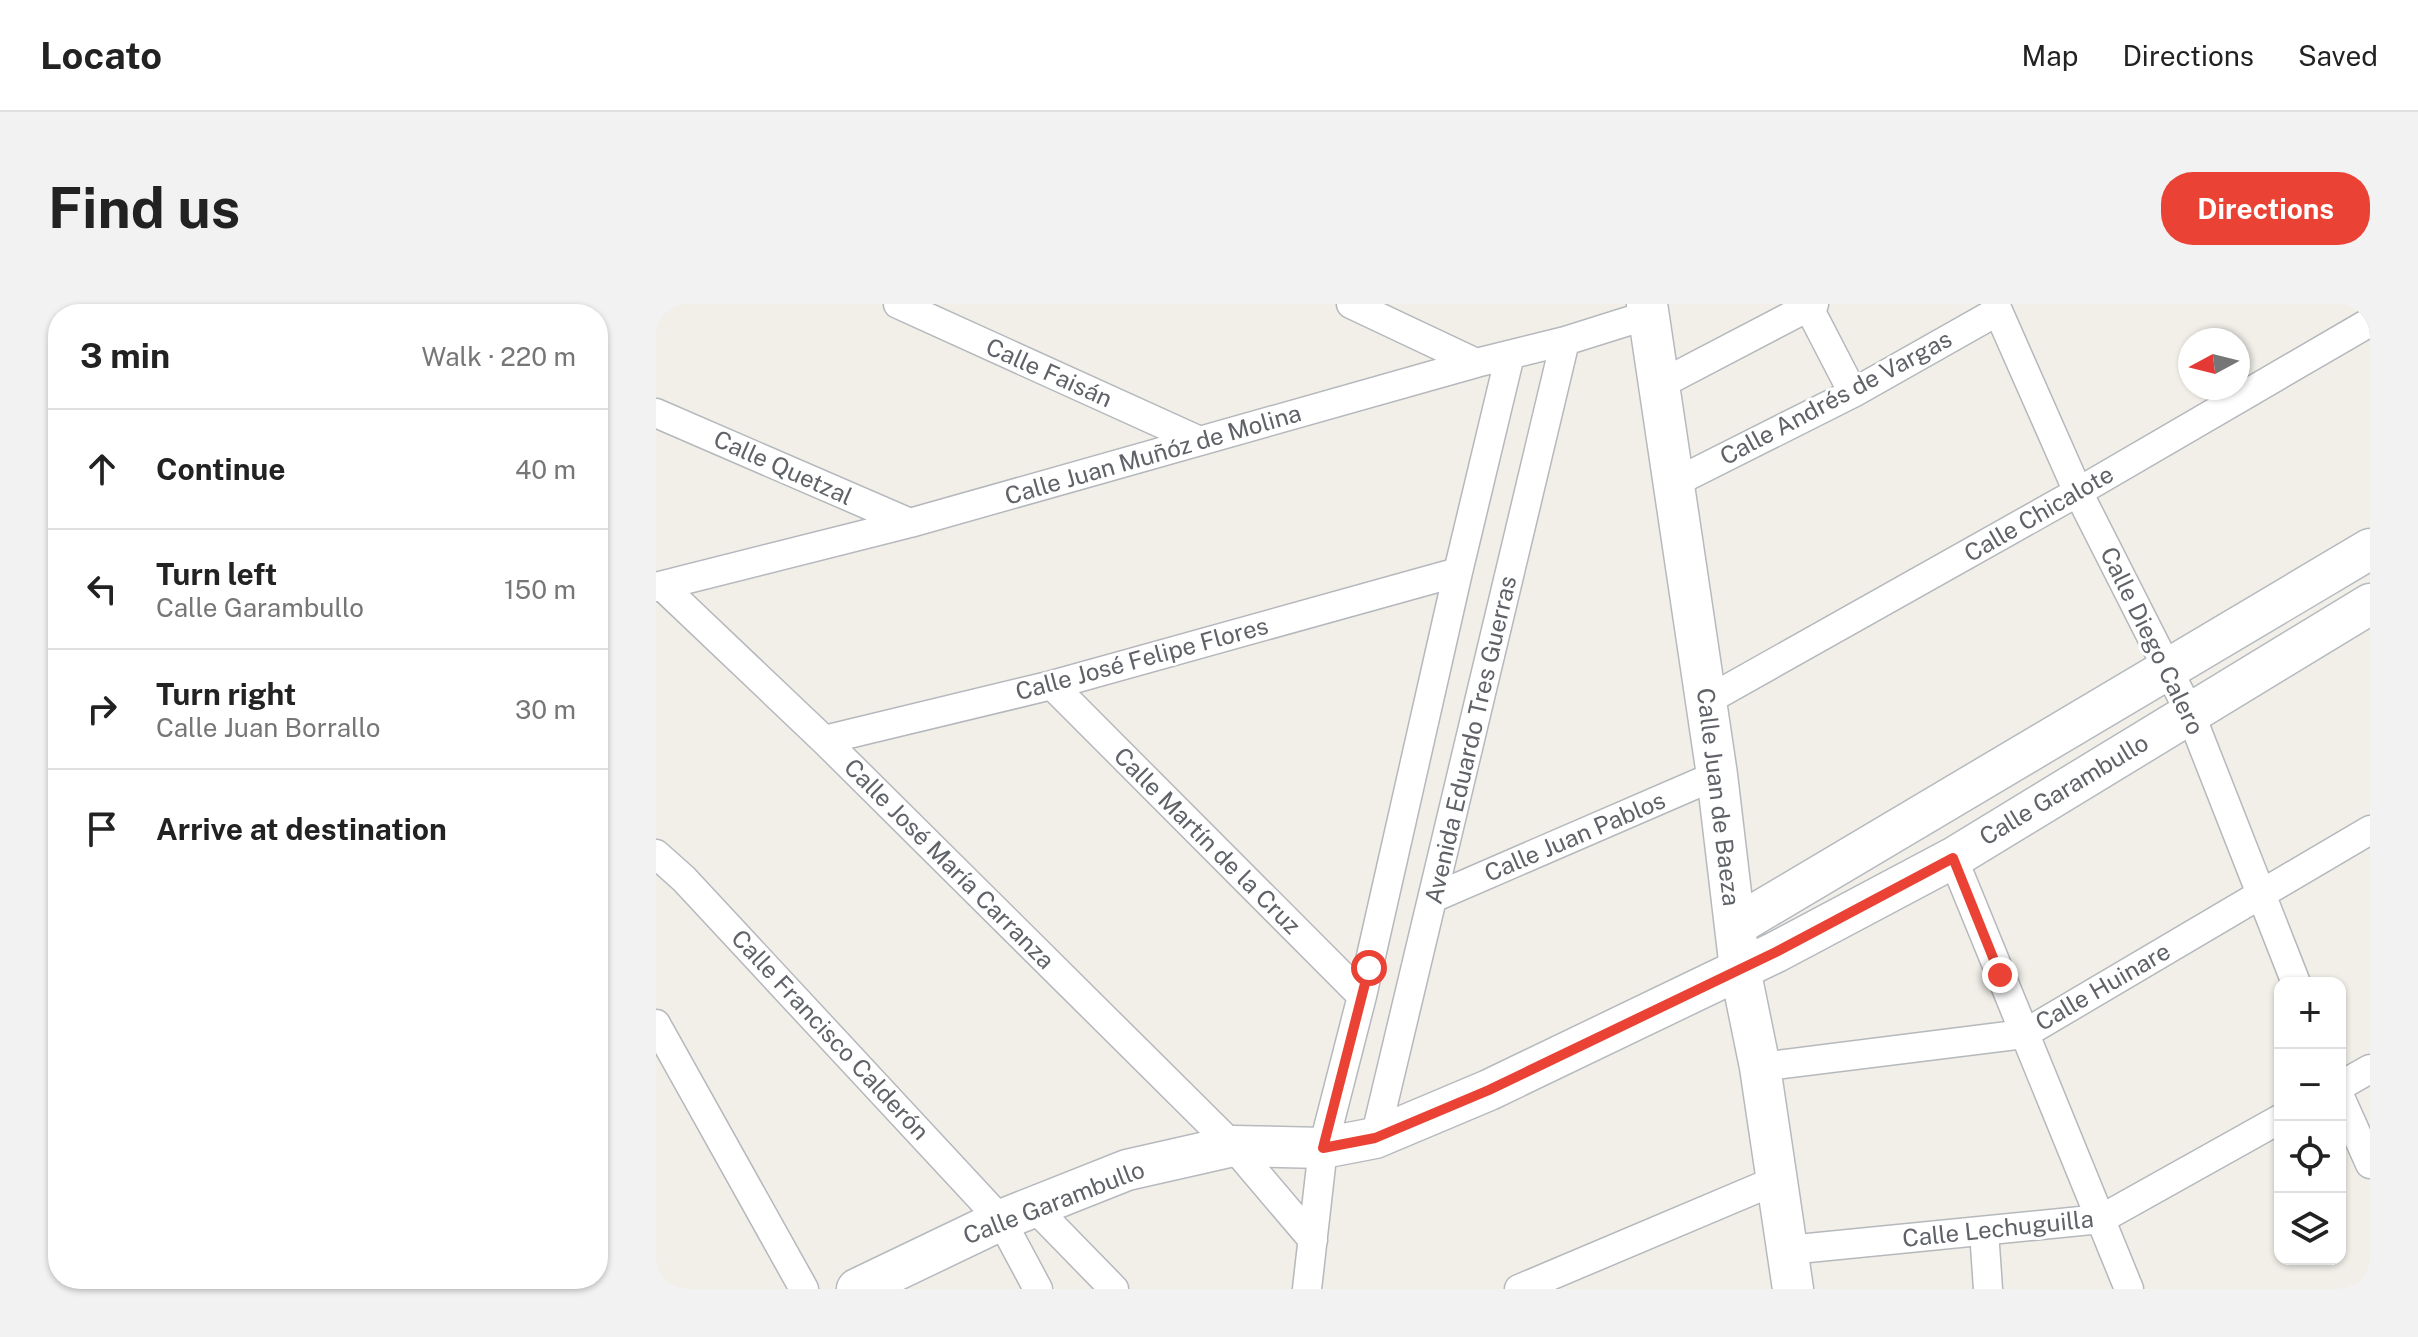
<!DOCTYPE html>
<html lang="en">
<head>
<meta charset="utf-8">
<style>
  :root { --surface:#fff; --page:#f2f2f2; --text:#222; --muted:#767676; --line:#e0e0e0; --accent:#ea4335 }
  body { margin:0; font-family:"Public Sans",sans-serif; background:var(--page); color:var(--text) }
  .controls { position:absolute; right:24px; bottom:24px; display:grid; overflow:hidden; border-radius:16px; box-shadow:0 2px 6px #0004 }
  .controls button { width:72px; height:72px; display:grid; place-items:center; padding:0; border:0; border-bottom:2px solid var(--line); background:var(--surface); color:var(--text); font:40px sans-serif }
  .compass { position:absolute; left:1522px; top:24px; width:72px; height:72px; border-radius:50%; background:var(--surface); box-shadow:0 2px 6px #0004; rotate:263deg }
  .stop { position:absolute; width:24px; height:24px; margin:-18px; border:6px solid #ea4335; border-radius:50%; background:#fff }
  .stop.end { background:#ea4335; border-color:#fff; box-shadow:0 2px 8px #0008 }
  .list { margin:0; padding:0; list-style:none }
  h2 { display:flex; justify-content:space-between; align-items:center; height:104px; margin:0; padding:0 32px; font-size:34px }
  h2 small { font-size:26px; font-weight:400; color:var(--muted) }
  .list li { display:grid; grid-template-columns:52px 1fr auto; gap:24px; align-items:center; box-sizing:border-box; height:120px; padding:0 32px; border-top:2px solid var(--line) }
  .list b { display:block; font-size:30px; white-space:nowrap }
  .list p { margin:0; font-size:26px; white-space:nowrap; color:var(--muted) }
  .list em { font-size:26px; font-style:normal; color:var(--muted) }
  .icon { flex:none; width:44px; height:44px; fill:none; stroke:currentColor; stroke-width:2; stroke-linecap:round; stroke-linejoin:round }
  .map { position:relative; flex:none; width:1714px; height:985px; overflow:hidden; border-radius:32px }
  header { display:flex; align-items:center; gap:48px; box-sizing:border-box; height:112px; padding:0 40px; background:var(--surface); border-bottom:2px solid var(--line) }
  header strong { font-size:38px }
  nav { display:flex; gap:44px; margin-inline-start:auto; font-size:28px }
  .intro { display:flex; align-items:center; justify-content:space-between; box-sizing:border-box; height:192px; padding:0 48px }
  h1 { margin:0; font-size:56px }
  .button { padding:20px 36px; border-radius:32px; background:var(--accent); color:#fff; font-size:28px; font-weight:700 }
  main { display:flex; gap:48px; padding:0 48px }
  aside { flex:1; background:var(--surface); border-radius:32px; box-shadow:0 2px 6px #0004 }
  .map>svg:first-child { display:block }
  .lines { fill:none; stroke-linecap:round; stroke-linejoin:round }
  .street-casing { stroke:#b5b8bc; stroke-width:31 }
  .secondary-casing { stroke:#b6babf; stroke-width:43 }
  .street { stroke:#fff; stroke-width:28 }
  .secondary { stroke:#fff; stroke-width:40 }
  .route { stroke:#ea4335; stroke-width:10 }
  .labels { text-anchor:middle; stroke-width:6; stroke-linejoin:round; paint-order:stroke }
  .street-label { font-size:24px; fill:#5f6368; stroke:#fff }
</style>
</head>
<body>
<header>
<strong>Locato</strong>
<nav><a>Map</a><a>Directions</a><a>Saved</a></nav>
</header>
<div class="intro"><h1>Find us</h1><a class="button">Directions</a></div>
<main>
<aside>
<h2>3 min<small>Walk · 220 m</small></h2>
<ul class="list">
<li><svg class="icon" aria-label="ahead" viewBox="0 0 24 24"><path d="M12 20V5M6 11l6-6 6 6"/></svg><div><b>Continue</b></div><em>40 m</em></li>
<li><svg class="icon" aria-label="left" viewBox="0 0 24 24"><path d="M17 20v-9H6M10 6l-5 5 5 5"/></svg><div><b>Turn left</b><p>Calle Garambullo</p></div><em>150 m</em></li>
<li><svg class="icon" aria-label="right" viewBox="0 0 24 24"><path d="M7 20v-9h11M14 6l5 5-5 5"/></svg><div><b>Turn right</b><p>Calle Juan Borrallo</p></div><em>30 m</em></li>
<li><svg class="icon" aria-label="arrive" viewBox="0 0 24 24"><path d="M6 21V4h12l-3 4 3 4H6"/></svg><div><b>Arrive at destination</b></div></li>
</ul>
</aside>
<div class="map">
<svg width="1714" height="985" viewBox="0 0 1714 985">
  <rect width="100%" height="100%" fill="#f1efe8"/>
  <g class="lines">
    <!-- street casing -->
    <g class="street-casing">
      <path id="street" d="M242 0 544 137
        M695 0 820 59
        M1151 0 1197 89
        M1339 0 1422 188 1534 409 1640 679
        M1003 81 1158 0
        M0 109 254 219
        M1018 179 1197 89 1342 7
        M6 282 168 436 577 842 657 936
        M0 283 254 219 820 59 909 37 992 11
        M396 381 706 692
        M1050 397 1422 188 1714 18
        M168 436 396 381 802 268
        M0 550 28 575 345 916 382 985
        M1297 554 1473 985
        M777 594 1061 471
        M0 720 148 985
        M1104 763 1368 730 1714 526
        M1684 782 1714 765
        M1684 793 1714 860
        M719 834 909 37
        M378 903 458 985
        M1328 927 1332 985
        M1132 946 1445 915 1624 815
        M651 985 667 844 706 692 802 268 854 51
        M863 985 1121 876"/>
    </g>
    <!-- secondary casing -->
    <g class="secondary-casing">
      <path id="secondary" d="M991 0 1061 471 1084 665 1104 763 1137 985
        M1079 622 1714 245
        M201 985 345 916 471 866 577 842 667 844 719 834 833 786 1120 648 1297 554 1714 300"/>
    </g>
    <!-- street -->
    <use href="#street" class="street"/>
    <!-- secondary -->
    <use href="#secondary" class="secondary"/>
  </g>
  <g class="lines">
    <!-- route -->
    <path class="route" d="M713 664 667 844 719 834 833 786 1120 648 1297 554 1344 671"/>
  </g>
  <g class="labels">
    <!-- street labels -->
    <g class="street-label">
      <text transform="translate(393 69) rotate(24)" y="8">Calle Faisán</text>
      <text transform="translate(1180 94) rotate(-28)" y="8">Calle Andrés de Vargas</text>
      <text transform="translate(497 151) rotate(-16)" y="8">Calle Juan Muñóz de Molina</text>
      <text transform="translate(127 164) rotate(24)" y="8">Calle Quetzal</text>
      <text transform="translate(1383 210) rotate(-30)" y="8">Calle Chicalote</text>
      <text transform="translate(1496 337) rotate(64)" y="8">Calle Diego Calero</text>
      <text transform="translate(486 355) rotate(-15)" y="8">Calle José Felipe Flores</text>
      <text transform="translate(815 436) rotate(-77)" y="8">Avenida Eduardo Tres Guerras</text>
      <text transform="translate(1408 486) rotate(-31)" y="8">Calle Garambullo</text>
      <text transform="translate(1062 493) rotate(83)" y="8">Calle Juan de Baeza</text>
      <text transform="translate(919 533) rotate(-23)" y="8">Calle Juan Pablos</text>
      <text transform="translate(551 537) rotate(45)" y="8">Calle Martín de la Cruz</text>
      <text transform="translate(293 560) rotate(45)" y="8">Calle José María Carranza</text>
      <text transform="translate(1447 683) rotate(-30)" y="8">Calle Huinare</text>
      <text transform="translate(174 731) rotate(47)" y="8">Calle Francisco Calderón</text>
      <text transform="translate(398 899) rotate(-21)" y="8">Calle Garambullo</text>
      <text transform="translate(1342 925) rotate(-6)" y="8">Calle Lechuguilla</text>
    </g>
  </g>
</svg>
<div class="controls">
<button>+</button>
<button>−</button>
<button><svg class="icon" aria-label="locate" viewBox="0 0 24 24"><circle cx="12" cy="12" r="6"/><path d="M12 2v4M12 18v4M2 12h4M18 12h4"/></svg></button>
<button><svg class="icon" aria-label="layers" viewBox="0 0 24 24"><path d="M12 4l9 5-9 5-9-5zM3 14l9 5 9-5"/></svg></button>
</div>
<svg class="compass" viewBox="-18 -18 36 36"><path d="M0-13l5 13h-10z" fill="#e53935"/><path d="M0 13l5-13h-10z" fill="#767676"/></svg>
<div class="stop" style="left:713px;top:664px"></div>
<div class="stop end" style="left:1344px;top:671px"></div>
</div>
</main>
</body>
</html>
